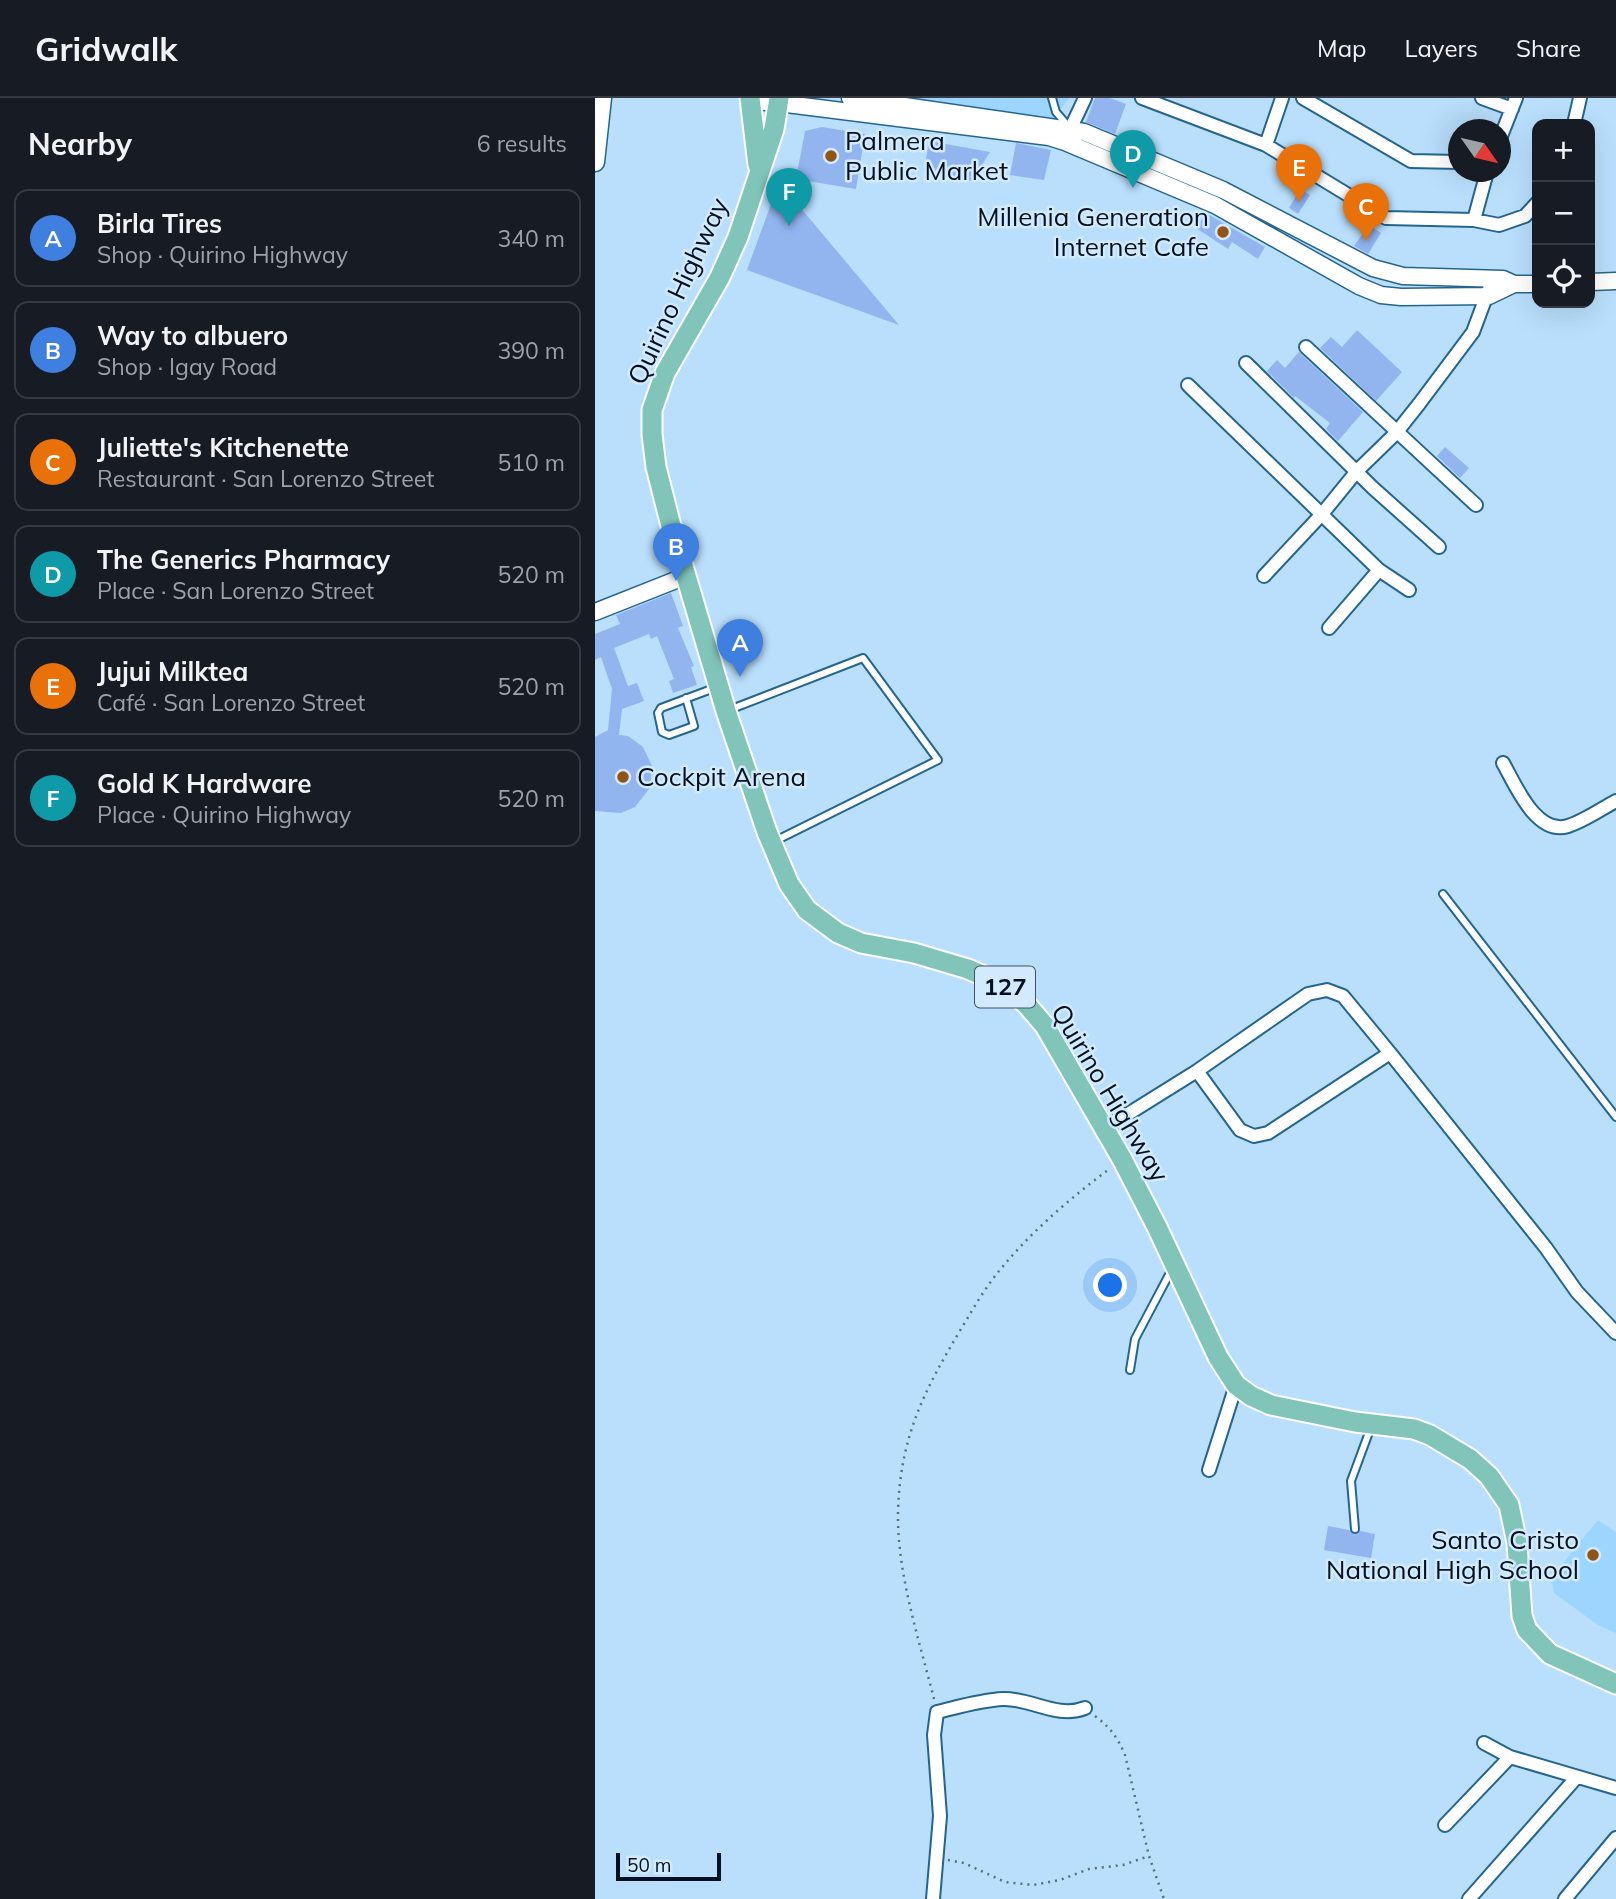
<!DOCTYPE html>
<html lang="en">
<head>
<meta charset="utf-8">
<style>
  :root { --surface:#171b24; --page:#20242c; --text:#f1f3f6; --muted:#9ea1a6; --line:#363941; --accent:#c6ab91 }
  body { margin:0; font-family:Mulish,sans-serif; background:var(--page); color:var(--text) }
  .controls { position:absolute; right:21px; top:21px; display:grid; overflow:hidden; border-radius:14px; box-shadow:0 7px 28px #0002 }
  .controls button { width:63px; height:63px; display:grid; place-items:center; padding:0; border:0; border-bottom:2px solid var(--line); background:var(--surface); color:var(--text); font:35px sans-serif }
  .compass { position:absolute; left:853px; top:21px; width:63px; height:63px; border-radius:50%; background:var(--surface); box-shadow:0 7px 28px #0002; rotate:124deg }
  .scale { position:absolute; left:21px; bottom:18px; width:105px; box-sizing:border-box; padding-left:7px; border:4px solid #001020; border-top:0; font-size:19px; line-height:24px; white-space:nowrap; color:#001020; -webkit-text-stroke:5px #d1eafe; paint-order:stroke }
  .you { position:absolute; left:516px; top:1188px; width:24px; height:24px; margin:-18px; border:5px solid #fff; border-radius:50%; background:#1a73e8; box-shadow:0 0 0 10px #1a73e833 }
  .badge { display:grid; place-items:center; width:46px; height:46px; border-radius:50%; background:var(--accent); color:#fff; font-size:23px; font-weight:700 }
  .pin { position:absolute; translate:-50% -58px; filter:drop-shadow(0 2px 4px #0008) }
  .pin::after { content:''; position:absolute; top:37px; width:24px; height:21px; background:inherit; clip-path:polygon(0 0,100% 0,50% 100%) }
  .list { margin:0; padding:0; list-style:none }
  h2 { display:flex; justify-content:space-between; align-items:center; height:91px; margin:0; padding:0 28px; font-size:30px }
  h2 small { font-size:23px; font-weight:400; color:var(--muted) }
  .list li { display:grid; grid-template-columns:46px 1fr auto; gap:21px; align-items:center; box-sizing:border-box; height:98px; margin:0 14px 14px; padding:0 14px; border:2px solid var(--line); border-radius:14px }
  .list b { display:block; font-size:26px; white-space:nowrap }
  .list p { margin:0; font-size:23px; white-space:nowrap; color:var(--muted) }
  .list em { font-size:23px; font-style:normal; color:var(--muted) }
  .icon { flex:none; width:38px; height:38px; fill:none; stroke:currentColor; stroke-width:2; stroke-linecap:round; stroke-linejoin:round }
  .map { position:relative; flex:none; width:1021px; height:1801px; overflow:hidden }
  header { display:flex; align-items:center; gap:42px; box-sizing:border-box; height:98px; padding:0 35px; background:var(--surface); border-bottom:2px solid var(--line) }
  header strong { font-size:33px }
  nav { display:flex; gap:38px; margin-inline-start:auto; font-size:24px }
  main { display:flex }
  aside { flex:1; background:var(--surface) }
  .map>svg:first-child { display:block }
  .built { fill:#9cd5fe }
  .building { fill:#92b5f0 }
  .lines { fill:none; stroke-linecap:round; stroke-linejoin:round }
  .service-casing { stroke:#24658f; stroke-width:10 }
  .minor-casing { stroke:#24658f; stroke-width:16 }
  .tertiary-casing { stroke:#24658f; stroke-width:19 }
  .secondary-casing { stroke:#24658f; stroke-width:21 }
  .primary-casing { stroke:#fff; stroke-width:23 }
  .path { stroke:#556f85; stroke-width:2.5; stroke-dasharray:2 5; stroke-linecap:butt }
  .service { stroke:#fff; stroke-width:6 }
  .minor { stroke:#fff; stroke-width:12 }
  .tertiary { stroke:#fff; stroke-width:16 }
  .secondary { stroke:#fff; stroke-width:18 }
  .primary { stroke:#81c4ba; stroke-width:19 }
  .poi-dot { fill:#915415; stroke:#d1eafe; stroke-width:2.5 }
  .labels { text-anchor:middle; stroke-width:5; stroke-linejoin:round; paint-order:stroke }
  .shield { fill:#d1eafe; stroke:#3f5163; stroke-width:2 }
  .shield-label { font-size:24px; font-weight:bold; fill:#001020 }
  .poi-label { font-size:26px; fill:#001020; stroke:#d1eafe; text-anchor:start }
  .street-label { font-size:26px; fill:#001020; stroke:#d1eafe }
</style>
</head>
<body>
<header>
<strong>Gridwalk</strong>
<nav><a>Map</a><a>Layers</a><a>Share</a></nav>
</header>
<main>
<aside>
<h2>Nearby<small>6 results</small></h2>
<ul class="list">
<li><span class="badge" style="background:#3f7fe0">A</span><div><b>Birla Tires</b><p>Shop · Quirino Highway</p></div><em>340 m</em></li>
<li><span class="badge" style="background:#3f7fe0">B</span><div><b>Way to albuero</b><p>Shop · Igay Road</p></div><em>390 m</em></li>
<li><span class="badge" style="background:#e8710a">C</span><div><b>Juliette's Kitchenette</b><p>Restaurant · San Lorenzo Street</p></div><em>510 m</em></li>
<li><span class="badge" style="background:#0f9aa8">D</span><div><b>The Generics Pharmacy</b><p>Place · San Lorenzo Street</p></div><em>520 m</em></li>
<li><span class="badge" style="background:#e8710a">E</span><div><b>Jujui Milktea</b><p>Café · San Lorenzo Street</p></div><em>520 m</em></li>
<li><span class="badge" style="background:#0f9aa8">F</span><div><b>Gold K Hardware</b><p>Place · Quirino Highway</p></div><em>520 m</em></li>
</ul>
</aside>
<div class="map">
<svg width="1021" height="1801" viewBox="0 0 1021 1801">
  <rect width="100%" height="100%" fill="#b9dffc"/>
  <!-- built -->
  <path class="built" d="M315 0H474L459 21Z
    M1003 1422 1021 1434V1535L1003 1527 959 1495 956 1480Z"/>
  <!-- building -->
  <path class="building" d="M500 0H515L531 6 520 36 491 24Z
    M227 29 270 36 261 91 201 81 210 33Z
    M334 43 395 54 377 83 329 74Z
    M421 45 456 52 449 82 415 77Z
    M184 84 204 108 304 227 152 172Z
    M705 91 715 97 703 116 694 110Z
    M611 115 670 149 663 161 637 144 633 151 601 130Z
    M774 127 786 135 773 156 759 148Z
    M762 232 807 274 781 303 725 250 736 239 747 249Z
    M704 254 768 314 743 343 731 331 735 325 700 298 699 300 672 273 682 262 690 270Z
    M850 349 874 370 865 380 842 358Z
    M76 495 88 528 83 530 99 568 96 569 102 587 78 595 74 583 79 581 62 538 56 541 54 536 19 550 33 588 42 585 49 603 27 611 24 637 33 638 48 649 57 668 55 690 40 709 26 715 0 713V639L13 632 17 591 6 559 0 562V536L25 526 21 517Z
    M733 1428 754 1432 760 1437 765 1433 780 1436 776 1460 729 1452Z"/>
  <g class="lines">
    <!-- service casing -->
    <g class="service-casing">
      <path id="service" d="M457 0 461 14 474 29
        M91 600 99 628 74 637 67 634 63 615 66 610 122 589
        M134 612 268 560 343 662 178 744
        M848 796 1021 1019
        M535 1272 540 1241 577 1171
        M760 1431 756 1383 776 1329"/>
    </g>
    <!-- minor casing -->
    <g class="minor-casing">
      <path id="minor" d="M547 0 671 47 791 120 879 122 904 127 930 118 942 105
        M708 0 816 63 864 64
        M887 0 917 11
        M979 26 985 0
        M472 38 490 0
        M906 38 921 0
        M671 47 687 0
        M879 122 892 74
        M711 249 881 407
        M651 265 778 390 844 449
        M593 287 784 472 814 492
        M669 478 727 416 762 373 801 335 824 306 878 234 894 191
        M734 530 784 472
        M908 665C920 686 941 738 973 728 989 723 1006 711 1021 703
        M795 955 951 1150 982 1194 1021 1235
        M509 1031 602 973 713 896 732 892 748 898 795 955 673 1035 659 1038 645 1032 602 973
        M614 1372 641 1287
        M889 1645 915 1659 1021 1690
        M850 1727 915 1659
        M338 1801 345 1718 339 1637 342 1614C363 1609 386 1602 408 1601 436 1600 462 1621 490 1610
        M874 1801 981 1680
        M970 1801 1021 1740"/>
    </g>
    <!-- tertiary casing -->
    <g class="tertiary-casing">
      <path id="tertiary" d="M255 0 489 34 628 92 778 170 808 178 908 181 919 186
        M157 3 184 5 454 39 470 44 620 107 764 188 786 197 806 199 894 198 919 186H942
        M995 184 1021 183
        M0 514 91 478"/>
    </g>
    <!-- secondary casing -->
    <g class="secondary-casing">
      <path id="secondary" d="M0 64 7 0"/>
    </g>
    <!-- primary casing -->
    <g class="primary-casing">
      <path id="primary" d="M155 0 163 67
        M184 0 179 31 143 139 125 179 70 275 57 312V336L61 369 75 424 131 613 172 734 194 786 212 812 243 835 266 845 319 855 373 871 400 883 417 893 432 907 450 928 527 1061 562 1129 623 1259 641 1287 656 1298 676 1307 760 1324 819 1331 835 1337 875 1361 894 1378 914 1407 922 1445 927 1518 932 1532 955 1556 1021 1586"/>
    </g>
    <!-- path -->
    <path class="path" d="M339 1601C324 1541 302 1476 303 1414 305 1339 329 1293 366 1231 378 1211 390 1190 404 1173 435 1135 474 1101 513 1072
      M500 1618C515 1629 523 1640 530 1657L554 1758 569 1801
      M353 1762 369 1765 410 1784 438 1787 465 1782 494 1771 528 1767 554 1758"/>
    <!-- service -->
    <use href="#service" class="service"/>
    <!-- minor -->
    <use href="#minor" class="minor"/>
    <!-- tertiary -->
    <use href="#tertiary" class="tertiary"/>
    <!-- secondary -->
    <use href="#secondary" class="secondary"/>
    <!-- primary -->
    <use href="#primary" class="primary"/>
  </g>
  <!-- markers -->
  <g class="poi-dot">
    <circle cx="236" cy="58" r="7"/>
    <circle cx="628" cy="134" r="7"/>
    <circle cx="28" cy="679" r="7"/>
    <circle cx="998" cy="1457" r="7"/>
  </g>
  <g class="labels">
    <!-- shield labels -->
    <rect class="shield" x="380" y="868.5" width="60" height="41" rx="5"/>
    <g class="shield-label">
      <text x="410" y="897">127</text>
    </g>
    <!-- poi labels -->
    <g class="poi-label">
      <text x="250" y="52">Palmera<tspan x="250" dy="30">Public Market</tspan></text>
      <text x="614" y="128" text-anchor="end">Millenia Generation<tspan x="614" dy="30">Internet Cafe</tspan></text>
      <text x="42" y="688">Cockpit Arena</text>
      <text x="984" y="1451" text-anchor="end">Santo Cristo<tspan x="984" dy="30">National High School</tspan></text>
    </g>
    <!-- street labels -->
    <g class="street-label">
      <text transform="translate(83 193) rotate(-65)" y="9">Quirino Highway</text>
      <text transform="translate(515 995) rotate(59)" y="9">Quirino Highway</text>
    </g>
  </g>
</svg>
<div class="controls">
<button>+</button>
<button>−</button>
<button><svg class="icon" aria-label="locate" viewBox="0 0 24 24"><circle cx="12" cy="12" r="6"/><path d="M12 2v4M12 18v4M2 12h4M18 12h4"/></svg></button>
</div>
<svg class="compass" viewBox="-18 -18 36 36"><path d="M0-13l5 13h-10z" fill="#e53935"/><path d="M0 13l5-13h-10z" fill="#9ea1a6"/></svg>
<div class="scale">50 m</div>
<div class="you"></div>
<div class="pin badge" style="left:145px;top:579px;background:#3f7fe0">A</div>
<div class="pin badge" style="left:81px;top:483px;background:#3f7fe0">B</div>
<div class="pin badge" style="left:771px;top:143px;background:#e8710a">C</div>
<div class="pin badge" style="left:538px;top:90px;background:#0f9aa8">D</div>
<div class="pin badge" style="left:704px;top:104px;background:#e8710a">E</div>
<div class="pin badge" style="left:194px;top:128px;background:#0f9aa8">F</div>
</div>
</main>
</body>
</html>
